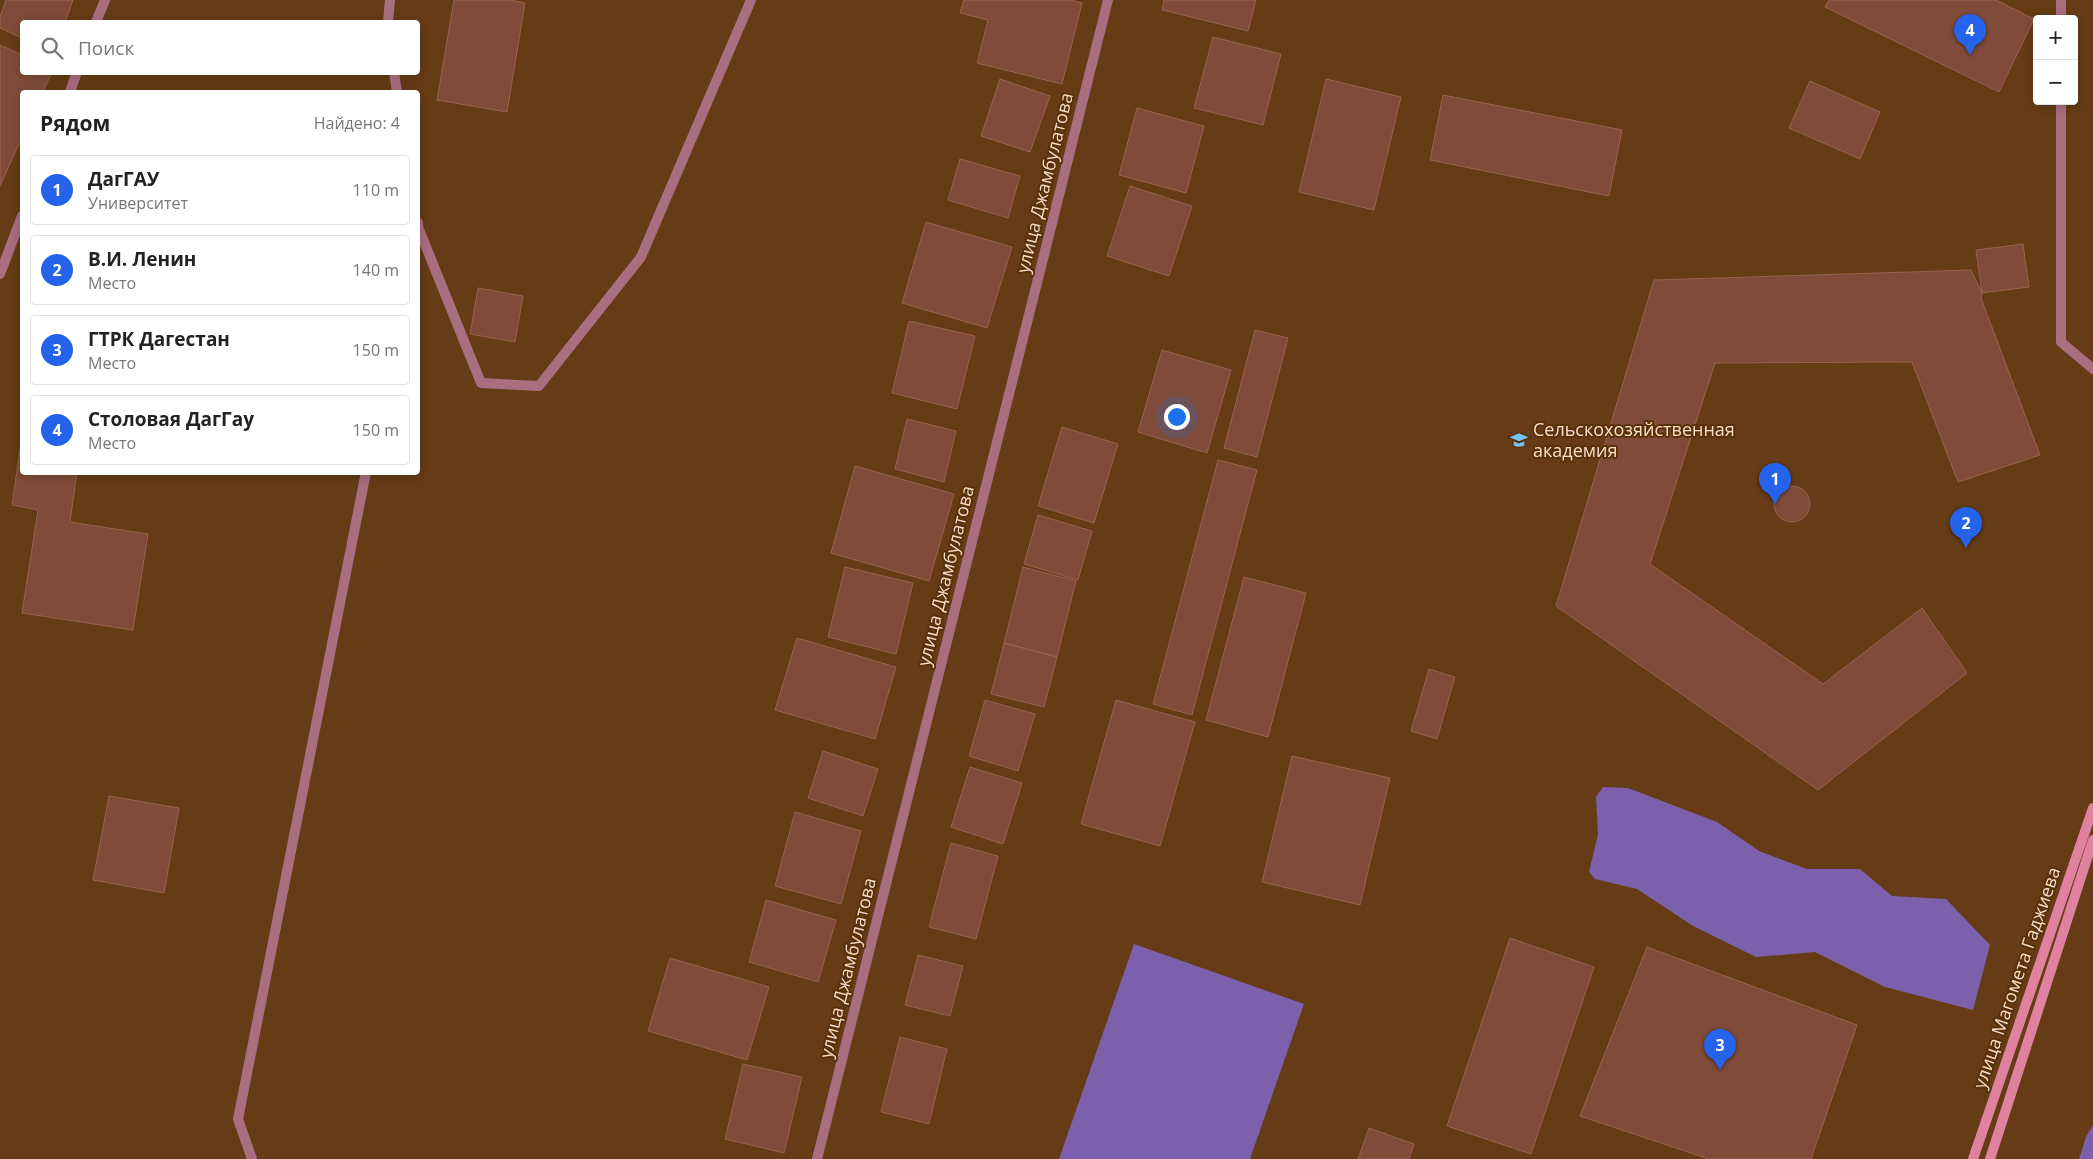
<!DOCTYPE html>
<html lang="ru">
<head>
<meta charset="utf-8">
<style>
  :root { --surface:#fff; --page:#f6f6f6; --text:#222; --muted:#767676; --line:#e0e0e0; --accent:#2563eb }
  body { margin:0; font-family:"Open Sans",sans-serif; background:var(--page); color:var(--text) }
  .controls { position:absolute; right:15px; top:15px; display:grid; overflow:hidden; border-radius:5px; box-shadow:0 2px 12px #0003 }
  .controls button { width:45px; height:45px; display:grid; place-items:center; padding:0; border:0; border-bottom:1px solid var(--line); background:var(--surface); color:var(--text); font:25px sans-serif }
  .you { position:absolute; left:1176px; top:416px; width:18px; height:18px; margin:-12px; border:4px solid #fff; border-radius:50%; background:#1a73e8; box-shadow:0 0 0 8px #1a73e833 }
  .badge { display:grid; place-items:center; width:32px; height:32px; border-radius:50%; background:var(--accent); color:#fff; font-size:16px; font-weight:700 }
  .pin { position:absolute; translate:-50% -41px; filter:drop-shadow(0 1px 2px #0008) }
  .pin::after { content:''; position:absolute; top:26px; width:18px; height:15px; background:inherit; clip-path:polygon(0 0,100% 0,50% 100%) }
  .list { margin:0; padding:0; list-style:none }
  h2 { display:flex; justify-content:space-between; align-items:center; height:65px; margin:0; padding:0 20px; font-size:21px }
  h2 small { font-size:16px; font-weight:400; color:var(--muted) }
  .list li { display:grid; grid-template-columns:32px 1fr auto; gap:15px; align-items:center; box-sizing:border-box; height:70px; margin:0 10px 10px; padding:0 10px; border:1px solid var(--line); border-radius:5px }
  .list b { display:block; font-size:19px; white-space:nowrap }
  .list p { margin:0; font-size:16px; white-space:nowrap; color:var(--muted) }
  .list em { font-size:16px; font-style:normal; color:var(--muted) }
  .icon { flex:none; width:28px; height:28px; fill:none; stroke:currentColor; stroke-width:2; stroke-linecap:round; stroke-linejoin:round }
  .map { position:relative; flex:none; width:2093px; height:1159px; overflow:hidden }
  .search { position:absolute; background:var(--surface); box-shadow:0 2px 12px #0003; left:20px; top:20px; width:400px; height:55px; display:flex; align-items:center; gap:12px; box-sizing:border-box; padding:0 18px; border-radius:5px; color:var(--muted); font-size:19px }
  .panel { position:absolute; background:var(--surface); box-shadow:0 2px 12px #0003; left:20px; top:90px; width:400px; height:385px; border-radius:5px }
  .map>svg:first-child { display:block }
  .green { fill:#7c60ab }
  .building { fill:#804c39; stroke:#996250 }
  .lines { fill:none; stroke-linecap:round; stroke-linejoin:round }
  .service { stroke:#aa6e81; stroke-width:10 }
  .minor { stroke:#aa6e81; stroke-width:10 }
  .secondary { stroke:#e081a0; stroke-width:10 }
  .labels { text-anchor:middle; stroke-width:4; stroke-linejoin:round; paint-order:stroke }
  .street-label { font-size:18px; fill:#f7deca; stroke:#593109 }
  .poi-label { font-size:18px; fill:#f7deca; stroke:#593109; text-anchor:start }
</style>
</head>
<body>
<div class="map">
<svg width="2093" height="1159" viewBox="0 0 2093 1159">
  <rect width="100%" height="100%" fill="#653c16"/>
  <!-- green -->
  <path class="green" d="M1603 787 1628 788 1717 822 1759 851 1807 869H1860L1892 896 1946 899 1990 945 1973 1010 1885 987 1815 952 1756 957 1693 926 1637 889 1595 879 1589 872 1598 834 1596 797Z
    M1134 944 1304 1004 1250 1159H1059Z
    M2093 1125V1159H2079L2086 1137Z"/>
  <!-- building -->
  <path class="building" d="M6 0H73L65 22H22V38L0 28V17Z
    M454 0H510L525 3 507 112 437 100Z
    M964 0H1071L1082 3 1062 84 977 63 988 20 960 13Z
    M1164 0H1256L1248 31 1162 10Z
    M1829 0H1996L2034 19 1999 92 1825 7Z
    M1213 37 1281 54 1263 125 1194 108Z
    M0 45 22 55V72H52L43 92H22V137L0 186Z
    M1000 79 1050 96 1030 152 981 136Z
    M1326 79 1401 97 1374 210 1299 192Z
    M1810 81 1880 112 1860 159 1789 128Z
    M1443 95 1622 130 1609 196 1430 160Z
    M1137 108 1204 126 1186 193 1119 175Z
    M960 159 1020 176 1008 218 948 200Z
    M1130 186 1192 206 1169 276 1107 256Z
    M926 222 1012 247 987 328 902 303Z
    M2023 244 2029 287 1982 293 1976 250Z
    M1971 270 1982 293 1981 298 2040 455 1958 482 1912 362 1715 363 1650 564 1823 684 1922 608 1967 673 1818 790 1556 606 1654 280Z
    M478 288 523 296 515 342 470 334Z
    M909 321 975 336 957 409 892 393Z
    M1255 330 1288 338 1257 457 1224 448Z
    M1162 350 1231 370 1207 453 1138 432Z
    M907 419 956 431 944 482 895 469Z
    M1062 427 1118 444 1094 523 1038 506Z
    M21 443 22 472H77L70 522 148 534 133 630 22 613 38 510 12 505Z
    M1218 460 1257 470 1192 715 1153 704Z
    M855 466 954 494 929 581 831 553Z
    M1774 504a18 18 0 1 1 36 0a18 18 0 1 1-36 0Z
    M1038 515 1092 531 1078 580 1024 564Z
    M845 567 913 583 896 654 828 637Z
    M1023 567 1076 581 1057 657 1004 643Z
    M1244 577 1306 593 1268 737 1206 720Z
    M797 638 896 667 875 739 775 710Z
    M1004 643 1057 657 1044 707 991 694Z
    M1429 669 1455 677 1437 739 1411 731Z
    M985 700 1035 714 1018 771 969 756Z
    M1116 700 1195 722 1160 846 1081 824Z
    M823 751 878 769 863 816 808 798Z
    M1292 756 1390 778 1360 905 1262 882Z
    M970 767 1022 783 1003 844 951 827Z
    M109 796 179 808 164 893 93 880Z
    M795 812 861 831 841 904 775 886Z
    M951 843 998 856 976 939 929 927Z
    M766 900 836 920 818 982 749 962Z
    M1510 938 1594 967 1531 1154 1447 1126Z
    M1647 947 1857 1025 1811 1159H1709L1580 1116Z
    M918 955 963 966 950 1016 905 1005Z
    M670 958 769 987 747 1060 648 1031Z
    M900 1037 947 1049 929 1124 881 1112Z
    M743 1064 802 1077 784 1153 725 1139Z
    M1369 1128 1414 1144 1409 1159H1358Z"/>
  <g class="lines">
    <!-- service -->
    <path class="service" d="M96 22 105 0
      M70 92 77 72
      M418 227 481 383 539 386 641 257 751 0
      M0 274 22 216"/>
    <!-- minor -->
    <path class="minor" d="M2061 19V0
      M388 22 390 0
      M394 72 397 92
      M2061 101V342L2093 369
      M418 223V229
      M252 1159 238 1119 366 472
      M817 1159 1108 0"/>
    <!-- secondary -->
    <path class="secondary" d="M1973 1159 2093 808
      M1990 1159 2093 840"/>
  </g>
  <!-- icons -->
  <defs>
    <g id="school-bare" transform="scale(1.35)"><path d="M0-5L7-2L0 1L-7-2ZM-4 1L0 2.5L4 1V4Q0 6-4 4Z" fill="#73c1f5" stroke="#593109" stroke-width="2.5" paint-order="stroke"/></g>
  </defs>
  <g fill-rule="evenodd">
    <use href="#school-bare" x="1519" y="440"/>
  </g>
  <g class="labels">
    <!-- street labels -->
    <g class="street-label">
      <text transform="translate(1045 183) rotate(-76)" y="6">улица Джамбулатова</text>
      <text transform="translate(946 576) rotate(-76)" y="6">улица Джамбулатова</text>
      <text transform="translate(848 968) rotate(-76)" y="6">улица Джамбулатова</text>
      <text transform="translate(2017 978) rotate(-71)" y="6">улица Магомета Гаджиева</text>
    </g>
    <!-- poi labels -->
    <g class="poi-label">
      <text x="1533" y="436">Сельскохозяйственная<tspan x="1533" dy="21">академия</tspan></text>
    </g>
  </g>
</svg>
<div class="controls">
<button>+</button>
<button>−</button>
</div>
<div class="you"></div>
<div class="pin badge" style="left:1775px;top:504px">1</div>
<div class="pin badge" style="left:1966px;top:548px">2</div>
<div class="pin badge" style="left:1720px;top:1070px">3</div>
<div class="pin badge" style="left:1970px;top:55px">4</div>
<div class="search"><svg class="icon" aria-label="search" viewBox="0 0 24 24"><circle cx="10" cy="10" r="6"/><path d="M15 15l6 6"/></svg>Поиск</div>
<section class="panel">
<h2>Рядом<small>Найдено: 4</small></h2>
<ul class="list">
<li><span class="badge">1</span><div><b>ДагГАУ</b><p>Университет</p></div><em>110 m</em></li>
<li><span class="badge">2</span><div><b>В.И. Ленин</b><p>Место</p></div><em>140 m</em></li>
<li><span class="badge">3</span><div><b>ГТРК Дагестан</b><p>Место</p></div><em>150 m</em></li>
<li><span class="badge">4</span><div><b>Столовая ДагГау</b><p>Место</p></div><em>150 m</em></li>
</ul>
</section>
</div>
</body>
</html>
